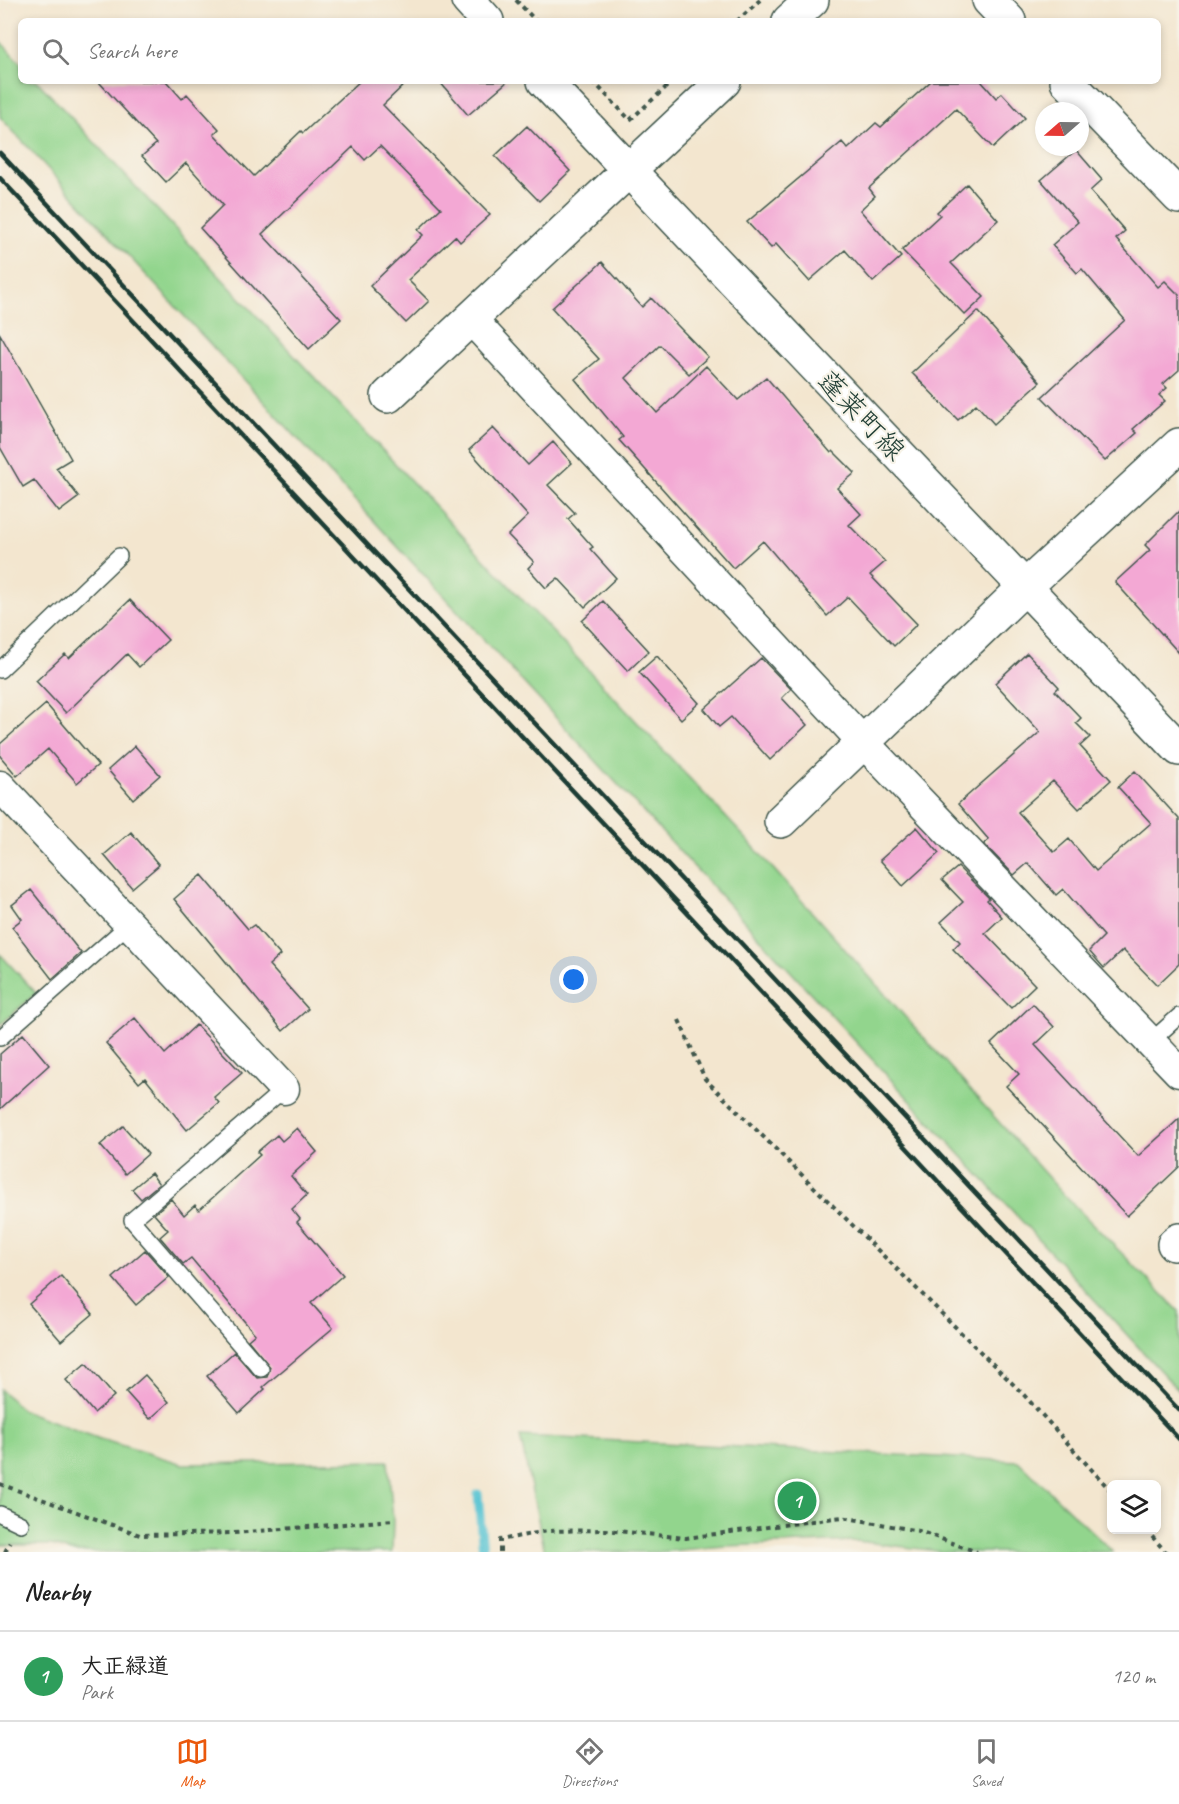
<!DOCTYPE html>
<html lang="en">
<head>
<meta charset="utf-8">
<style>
  :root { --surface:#fff; --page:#f6f6f6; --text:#222; --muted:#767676; --line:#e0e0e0; --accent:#ea580c }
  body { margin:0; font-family:Caveat,"Klee One",sans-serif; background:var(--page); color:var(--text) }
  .controls { position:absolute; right:18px; bottom:18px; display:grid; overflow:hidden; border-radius:9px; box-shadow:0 3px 9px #0003 }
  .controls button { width:54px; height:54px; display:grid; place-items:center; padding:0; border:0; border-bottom:2px solid var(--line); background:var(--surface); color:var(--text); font:30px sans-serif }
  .compass { position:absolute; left:1035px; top:102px; width:54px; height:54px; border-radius:50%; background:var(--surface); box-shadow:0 3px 9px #0003; rotate:250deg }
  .you { position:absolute; left:574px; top:980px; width:21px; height:21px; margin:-15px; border:4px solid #fff; border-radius:50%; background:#1a73e8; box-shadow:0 0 0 9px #1a73e833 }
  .badge { display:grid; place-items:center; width:39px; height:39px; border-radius:50%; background:var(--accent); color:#fff; font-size:20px; font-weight:700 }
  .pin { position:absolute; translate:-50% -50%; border:3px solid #fff; box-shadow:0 2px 6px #0006 }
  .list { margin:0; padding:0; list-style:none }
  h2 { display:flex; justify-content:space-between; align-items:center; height:78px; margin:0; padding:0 24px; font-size:26px }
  h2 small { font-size:20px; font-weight:400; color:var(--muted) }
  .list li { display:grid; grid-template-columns:39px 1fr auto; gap:18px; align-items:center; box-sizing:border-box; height:90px; padding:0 24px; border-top:2px solid var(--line) }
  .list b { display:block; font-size:22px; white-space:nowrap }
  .list p { margin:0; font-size:20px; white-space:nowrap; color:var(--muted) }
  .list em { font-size:20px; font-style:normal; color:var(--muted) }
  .icon { flex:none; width:33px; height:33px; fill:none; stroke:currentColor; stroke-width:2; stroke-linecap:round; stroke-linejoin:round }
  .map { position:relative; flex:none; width:1179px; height:1552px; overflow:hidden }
  .search { position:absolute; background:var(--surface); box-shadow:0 3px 9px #0003; left:18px; right:18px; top:18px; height:66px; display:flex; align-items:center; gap:15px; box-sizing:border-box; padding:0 21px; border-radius:9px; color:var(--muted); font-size:22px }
  .sheet { height:168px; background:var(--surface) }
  nav { display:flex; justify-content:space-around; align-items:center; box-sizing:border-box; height:84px; border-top:2px solid var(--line); background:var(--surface); font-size:16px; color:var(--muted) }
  nav a { display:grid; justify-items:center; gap:3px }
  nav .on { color:var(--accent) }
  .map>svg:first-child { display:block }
  .green { fill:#92d58d; stroke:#588960; stroke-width:1.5 }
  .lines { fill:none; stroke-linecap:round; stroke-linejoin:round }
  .stream { stroke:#59c4d3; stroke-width:9 }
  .building { fill:#f3a8d4 }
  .service-casing { stroke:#3f564b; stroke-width:18 }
  .minor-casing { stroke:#3f564b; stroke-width:33 }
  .tertiary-casing { stroke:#3f564b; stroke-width:36 }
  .path { stroke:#3f564b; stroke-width:4; stroke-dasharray:4.5 4.5; stroke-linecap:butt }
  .service { stroke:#fff; stroke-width:15 }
  .minor { stroke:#fff; stroke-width:30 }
  .tertiary { stroke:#fff; stroke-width:33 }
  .rail { stroke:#1f3d34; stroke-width:4.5 }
  .labels { text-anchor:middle; stroke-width:4.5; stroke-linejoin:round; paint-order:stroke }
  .street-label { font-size:28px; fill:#1f3d34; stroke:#f7f3e8 }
</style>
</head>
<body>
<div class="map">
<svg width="1179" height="1552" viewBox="0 0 1179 1552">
  <rect width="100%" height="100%" fill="#f7f3e8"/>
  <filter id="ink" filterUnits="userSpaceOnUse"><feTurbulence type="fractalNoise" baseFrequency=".0167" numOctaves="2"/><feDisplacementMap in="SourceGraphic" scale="12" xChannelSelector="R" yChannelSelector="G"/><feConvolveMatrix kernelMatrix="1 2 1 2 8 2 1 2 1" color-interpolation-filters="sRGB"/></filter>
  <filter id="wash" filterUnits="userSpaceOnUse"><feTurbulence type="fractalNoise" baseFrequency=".008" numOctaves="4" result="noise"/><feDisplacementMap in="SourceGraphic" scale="24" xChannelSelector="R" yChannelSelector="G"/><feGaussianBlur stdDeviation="1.35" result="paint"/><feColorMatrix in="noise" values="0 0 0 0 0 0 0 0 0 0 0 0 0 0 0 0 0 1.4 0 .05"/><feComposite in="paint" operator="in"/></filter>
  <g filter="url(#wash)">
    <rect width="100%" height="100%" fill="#f3e6cf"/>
    <!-- green -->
    <path class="green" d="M0 41 21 64V81H37L752 845 1063 1194 1179 1311V1391L0 117Z
      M0 954 36 993 0 1025Z
      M0 1389 22 1410 100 1439 183 1464 388 1461 393 1520 392 1552H72L51 1545H0Z
      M520 1436 1018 1461 1113 1552H945L857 1541 725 1546 657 1552H545Z"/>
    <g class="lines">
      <!-- stream -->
      <path class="stream" d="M478 1494 483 1552"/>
    </g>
    <g id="blocks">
      <!-- building -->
      <path class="building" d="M98 81H166L182 99 187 94 219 129 214 134 254 176 301 131 303 133 360 81H408L383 105 490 215 460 242 455 236 408 280 429 301 406 323 370 286 423 235 418 230 441 208 380 146 365 160 353 147 262 234 341 319 309 349 200 228 223 205 186 163 166 182 142 156 156 144Z
        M439 81H508L468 115Z
        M931 81H981L996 98 1002 93 1025 118 993 148 956 109 869 188 875 196 860 210 901 257 873 282 845 250 809 281 776 244 771 248 747 222 842 142 848 149 876 123 881 127Z
        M527 126 570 171 539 201 495 156Z
        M1076 150 1102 180 1090 191 1125 231 1116 239 1158 287 1165 281 1179 295V370L1163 384 1167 388 1159 395 1165 401 1133 429 1137 433 1105 461 1042 397 1125 320 1082 269 1077 273 1052 245 1078 222 1041 180Z
        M967 184 998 220 951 263 984 297 965 315 902 250 940 215 937 212Z
        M602 262 642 307 651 298 708 357 689 374 660 345 626 378 657 413 706 366 738 400 766 377 831 453 833 451 855 473 837 488 861 514 849 525 885 562 870 575 917 624 894 646 848 597 827 616 763 541 733 568 619 440 623 437 575 379 599 359 552 308Z
        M978 311 1040 382 994 424 976 404 958 420 912 373Z
        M0 334 71 459 56 468 79 497 59 512 34 480 23 487 0 447Z
        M493 428 528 465 553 442 572 463 548 485 575 513 568 519 593 547 590 549 616 578 585 607 558 578 546 588 528 568 534 562 508 535 528 516 469 450Z
        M1179 511V653L1115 582 1150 550 1145 545Z
        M130 600 168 640 139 667 127 654 66 713 36 681 65 654 69 658Z
        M603 601 649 651 628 671 582 621Z
        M1027 653 1059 687 1055 691 1081 718 1076 723 1090 737 1080 746 1111 780 1079 809 1053 781 1018 812 1054 852 1069 839 1096 871 1151 823 1118 787 1135 771 1179 819V964L1157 985 1123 950 1104 968 1089 951 1104 936 1063 889 1056 895 1028 863 1014 875 984 844 989 840 958 804 1040 732 995 683Z
        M657 656 699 703 681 719 639 672Z
        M761 658 791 689 782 698 807 725 770 760 731 717 719 727 704 709Z
        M46 704 98 765 77 783 48 749 17 776 0 756V744Z
        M135 746 160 775 133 799 108 770Z
        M917 827 939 853 903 886 880 860Z
        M131 832 159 865 132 888 104 855Z
        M958 867 989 898 987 900 1002 917 985 933 1035 985 1011 1008 953 949 960 942 941 922 963 902 942 880Z
        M202 875 248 929 254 925 280 955 269 965 308 1009 283 1031 174 899Z
        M31 890 81 953 52 979 12 927 22 919 12 905Z
        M1033 1004 1054 1027 1035 1045 1138 1156 1179 1119V1167L1127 1216 1006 1086 1019 1074 991 1044Z
        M135 1018 165 1054 196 1025 242 1073 214 1097 219 1103 187 1130 145 1078 139 1083 106 1043Z
        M23 1034 49 1065 0 1109V1054Z
        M123 1126 148 1154 125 1174 100 1145Z
        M297 1128 317 1152 291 1176 307 1195 292 1209 300 1219 297 1222 343 1275 311 1303 333 1328 263 1387 265 1389 239 1413 207 1376 234 1352 257 1378 267 1377 270 1367 248 1340 255 1334 191 1258 183 1264 160 1237 168 1230 154 1214 171 1199 184 1215 195 1205 199 1210 260 1155 257 1152 277 1135 282 1141Z
        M151 1173 159 1184 141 1199 132 1189Z
        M145 1250 169 1277 136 1305 113 1278Z
        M61 1276 93 1314 61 1341 29 1304Z
        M86 1363 114 1396 94 1413 66 1380Z
        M145 1375 169 1402 150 1419 126 1392Z"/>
    </g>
  </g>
  <g filter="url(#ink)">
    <use href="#blocks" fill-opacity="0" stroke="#3f564b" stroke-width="1.5"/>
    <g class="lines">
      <!-- service casing -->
      <g class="service-casing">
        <path id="service" d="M0 670 119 556
          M0 1038 128 925
          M1150 1042 1179 1016
          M261 1369 132 1220 284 1089
          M0 1514 21 1524"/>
      </g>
      <!-- minor casing -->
      <g class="minor-casing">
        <path id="minor" d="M471 319 863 742 1179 1072
          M0 786 284 1089"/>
      </g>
      <!-- tertiary casing -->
      <g class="tertiary-casing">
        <path id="tertiary" d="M468 0 487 21
          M989 0 1009 21
          M789 21 812 0
          M544 81 1179 749
          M1067 81 1179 197
          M388 396 724 81
          M781 821 1026 586 1179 445
          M1174 1244 1179 1240"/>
      </g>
      <!-- path -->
      <path class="path" d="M516 0 536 21
        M737 21 760 0
        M593 81 630 120 673 81
        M679 1020 705 1079 1023 1394 1112 1492
        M0 1484 140 1535 234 1533 393 1520
        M1146 1530 1166 1552
        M5 1552 10 1542
        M500 1552V1540L547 1531 606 1530 686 1538 842 1517 919 1531 977 1552"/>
      <!-- service -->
      <use href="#service" class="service"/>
      <!-- minor -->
      <use href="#minor" class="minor"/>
      <!-- tertiary -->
      <use href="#tertiary" class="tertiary"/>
      <!-- rail -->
      <path class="rail" d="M0 153 1179 1410
        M0 178 1179 1439"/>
    </g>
  </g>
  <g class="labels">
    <!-- street labels -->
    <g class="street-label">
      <text transform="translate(862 415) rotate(46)" y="10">蓬莱町線</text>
    </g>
  </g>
</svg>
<div class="controls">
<button><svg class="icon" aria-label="layers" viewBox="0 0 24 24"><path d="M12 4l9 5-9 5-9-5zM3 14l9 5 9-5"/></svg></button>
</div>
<svg class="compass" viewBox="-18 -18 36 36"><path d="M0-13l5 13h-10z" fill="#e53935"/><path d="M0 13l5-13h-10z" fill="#767676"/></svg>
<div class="you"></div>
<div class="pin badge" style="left:797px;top:1501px;background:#2e9e5b">1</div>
<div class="search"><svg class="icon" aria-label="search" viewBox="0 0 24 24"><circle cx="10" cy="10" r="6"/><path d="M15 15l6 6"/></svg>Search here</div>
</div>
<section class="sheet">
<h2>Nearby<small></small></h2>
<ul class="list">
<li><span class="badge" style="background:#2e9e5b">1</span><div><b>大正緑道</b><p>Park</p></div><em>120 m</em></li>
</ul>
</section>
<nav>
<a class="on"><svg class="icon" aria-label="map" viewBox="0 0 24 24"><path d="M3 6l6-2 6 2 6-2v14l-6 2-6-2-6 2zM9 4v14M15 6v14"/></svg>Map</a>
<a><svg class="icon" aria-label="directions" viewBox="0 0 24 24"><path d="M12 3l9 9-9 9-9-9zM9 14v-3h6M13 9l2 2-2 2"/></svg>Directions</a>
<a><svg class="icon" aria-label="saved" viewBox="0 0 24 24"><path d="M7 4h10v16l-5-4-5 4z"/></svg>Saved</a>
</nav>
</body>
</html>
